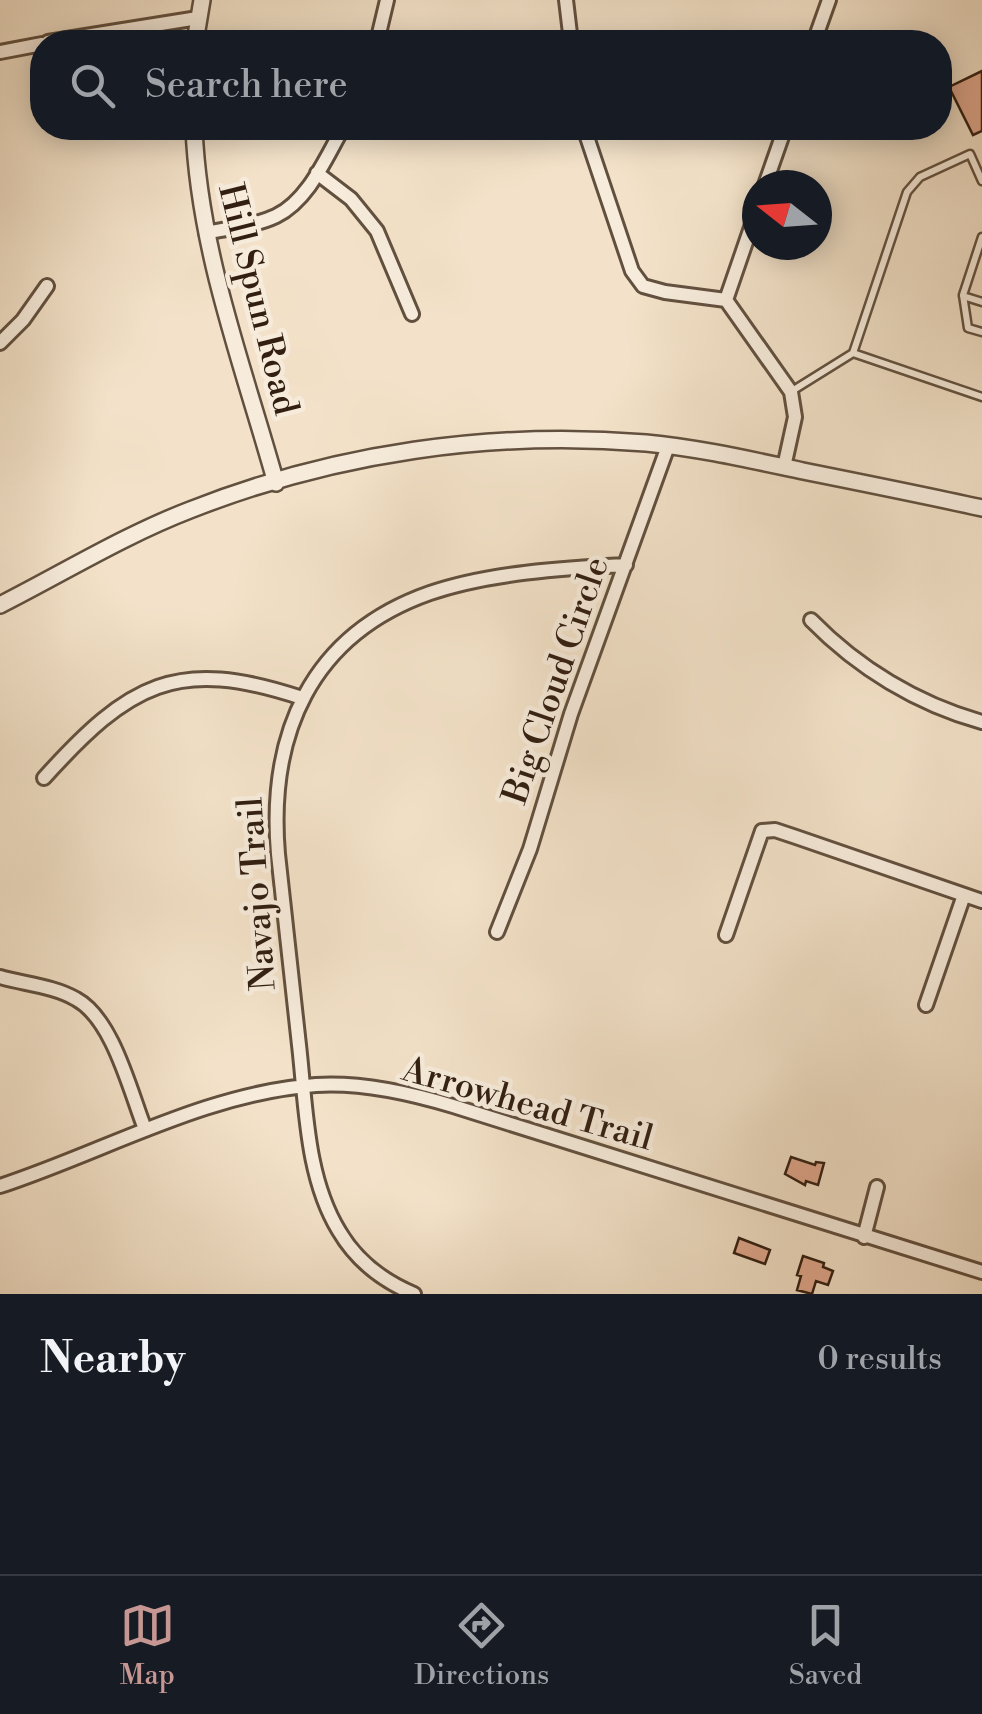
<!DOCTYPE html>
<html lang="en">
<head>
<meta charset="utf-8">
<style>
  :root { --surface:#171b24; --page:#242831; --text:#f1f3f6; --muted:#9ea1a6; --line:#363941; --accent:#c59692 }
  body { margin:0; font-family:"Libre Bodoni",serif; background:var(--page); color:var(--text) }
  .compass { position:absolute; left:742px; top:170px; width:90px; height:90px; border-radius:50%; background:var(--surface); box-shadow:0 5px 25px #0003; rotate:287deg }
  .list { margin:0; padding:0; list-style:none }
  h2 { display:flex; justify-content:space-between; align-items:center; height:130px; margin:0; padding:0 40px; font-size:42px }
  h2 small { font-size:32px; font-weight:400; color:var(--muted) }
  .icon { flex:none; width:55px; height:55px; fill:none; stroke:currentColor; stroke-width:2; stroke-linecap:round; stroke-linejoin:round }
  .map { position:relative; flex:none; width:982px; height:1294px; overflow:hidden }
  .search { position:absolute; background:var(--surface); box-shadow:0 5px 25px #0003; left:30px; right:30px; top:30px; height:110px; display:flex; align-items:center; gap:25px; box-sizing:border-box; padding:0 35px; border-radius:40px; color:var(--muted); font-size:38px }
  .sheet { height:280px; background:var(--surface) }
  nav { display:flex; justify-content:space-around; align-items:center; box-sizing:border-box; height:140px; border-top:2px solid var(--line); background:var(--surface); font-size:28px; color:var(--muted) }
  nav a { display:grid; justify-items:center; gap:5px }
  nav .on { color:var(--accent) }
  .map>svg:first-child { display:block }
  .building { fill:#e0a88e; stroke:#321f11; stroke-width:2.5 }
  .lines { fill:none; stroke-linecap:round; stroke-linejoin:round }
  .service-casing { stroke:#62503f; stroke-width:11 }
  .minor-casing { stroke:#62503f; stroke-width:18 }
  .tertiary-casing { stroke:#62503f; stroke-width:20 }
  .service { stroke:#f7ecdc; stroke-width:6 }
  .minor { stroke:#f7ecdc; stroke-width:12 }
  .tertiary { stroke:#f7ecdc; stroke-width:15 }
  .labels { text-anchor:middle; stroke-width:9; stroke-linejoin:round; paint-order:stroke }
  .street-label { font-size:35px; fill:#321f11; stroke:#f7ecdc }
</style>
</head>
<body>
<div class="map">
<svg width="982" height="1294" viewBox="0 0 982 1294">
  <rect width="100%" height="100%" fill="#f3e2c9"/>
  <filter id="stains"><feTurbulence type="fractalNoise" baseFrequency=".002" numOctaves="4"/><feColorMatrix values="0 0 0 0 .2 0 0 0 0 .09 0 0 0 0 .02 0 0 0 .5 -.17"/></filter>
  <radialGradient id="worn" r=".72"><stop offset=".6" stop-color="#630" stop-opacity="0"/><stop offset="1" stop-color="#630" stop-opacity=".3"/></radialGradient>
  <!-- building -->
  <path class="building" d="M982 71V131L973 135 949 87Z
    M791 1157 815 1165 816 1162 824 1163 818 1185 806 1181 805 1185 785 1174Z
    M739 1238 770 1250 765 1264 734 1253Z
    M803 1256 824 1263 823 1267 833 1271 828 1285 816 1281 812 1294 797 1290 801 1276 797 1275Z"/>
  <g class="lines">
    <!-- service casing -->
    <g class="service-casing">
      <path id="service" d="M982 237 963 295 968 328 982 332
        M963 296 982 302
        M853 353 907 192 920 177 970 154 982 181
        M792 391 853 353 982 397"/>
    </g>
    <!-- minor casing -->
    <g class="minor-casing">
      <path id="minor" d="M566 0 571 42
        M48 42 198 18
        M377 42 387 0
        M814 42 829 0
        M0 52 42 44
        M584 128 632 271 643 286 665 292 726 300 791 392 795 417 784 467
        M317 173 351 199 377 231 412 314
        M765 185 785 128
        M206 233C229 228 255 226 276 216 309 200 326 157 343 128
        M726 300 757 210
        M0 343 23 320 47 286
        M811 620C858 668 917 704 982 722
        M44 778C129 684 176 656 302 698
        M497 932 530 849 571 714 668 446
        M726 935 762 831 775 830 796 837 982 901
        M0 977C24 984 54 986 76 999 113 1019 130 1091 145 1129
        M926 1005 964 895
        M0 1186C104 1152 205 1093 316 1085 361 1082 410 1093 453 1106L982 1272
        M864 1237 877 1187
        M414 1294C383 1281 356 1260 339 1231 306 1177 306 1106 299 1045 292 981 285 917 278 854 268 735 310 635 430 593 488 573 564 568 626 565"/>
    </g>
    <!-- tertiary casing -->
    <g class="tertiary-casing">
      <path id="tertiary" d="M195 42 202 0
        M194 128C199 251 243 365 276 483
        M0 605C63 573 125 535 190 510 334 453 493 430 646 443 699 448 751 460 803 471 863 483 923 495 982 508"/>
    </g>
    <!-- service -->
    <use href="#service" class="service"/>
    <!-- minor -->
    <use href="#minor" class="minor"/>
    <!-- tertiary -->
    <use href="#tertiary" class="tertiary"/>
  </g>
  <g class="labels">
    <!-- street labels -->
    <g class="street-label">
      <text transform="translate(259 299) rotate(76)" y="12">Hill Spun Road</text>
      <text transform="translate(555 680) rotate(-71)" y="12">Big Cloud Circle</text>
      <text transform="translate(256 894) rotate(-94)" y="12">Navajo Trail</text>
      <text transform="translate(528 1103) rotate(16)" y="12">Arrowhead Trail</text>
    </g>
  </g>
  <rect width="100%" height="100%" filter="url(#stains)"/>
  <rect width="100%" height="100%" fill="url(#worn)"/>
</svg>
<svg class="compass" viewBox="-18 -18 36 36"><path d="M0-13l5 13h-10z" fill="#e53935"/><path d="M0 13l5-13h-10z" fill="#9ea1a6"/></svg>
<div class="search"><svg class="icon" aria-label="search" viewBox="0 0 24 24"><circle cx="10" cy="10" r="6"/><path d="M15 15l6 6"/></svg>Search here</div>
</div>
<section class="sheet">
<h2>Nearby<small>0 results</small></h2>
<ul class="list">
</ul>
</section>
<nav>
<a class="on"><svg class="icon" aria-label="map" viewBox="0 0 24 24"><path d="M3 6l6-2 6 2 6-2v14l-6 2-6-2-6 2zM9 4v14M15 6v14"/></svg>Map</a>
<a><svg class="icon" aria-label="directions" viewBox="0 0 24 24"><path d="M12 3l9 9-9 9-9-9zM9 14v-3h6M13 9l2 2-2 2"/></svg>Directions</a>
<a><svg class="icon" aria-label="saved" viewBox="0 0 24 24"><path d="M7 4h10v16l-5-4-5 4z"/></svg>Saved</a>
</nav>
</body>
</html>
